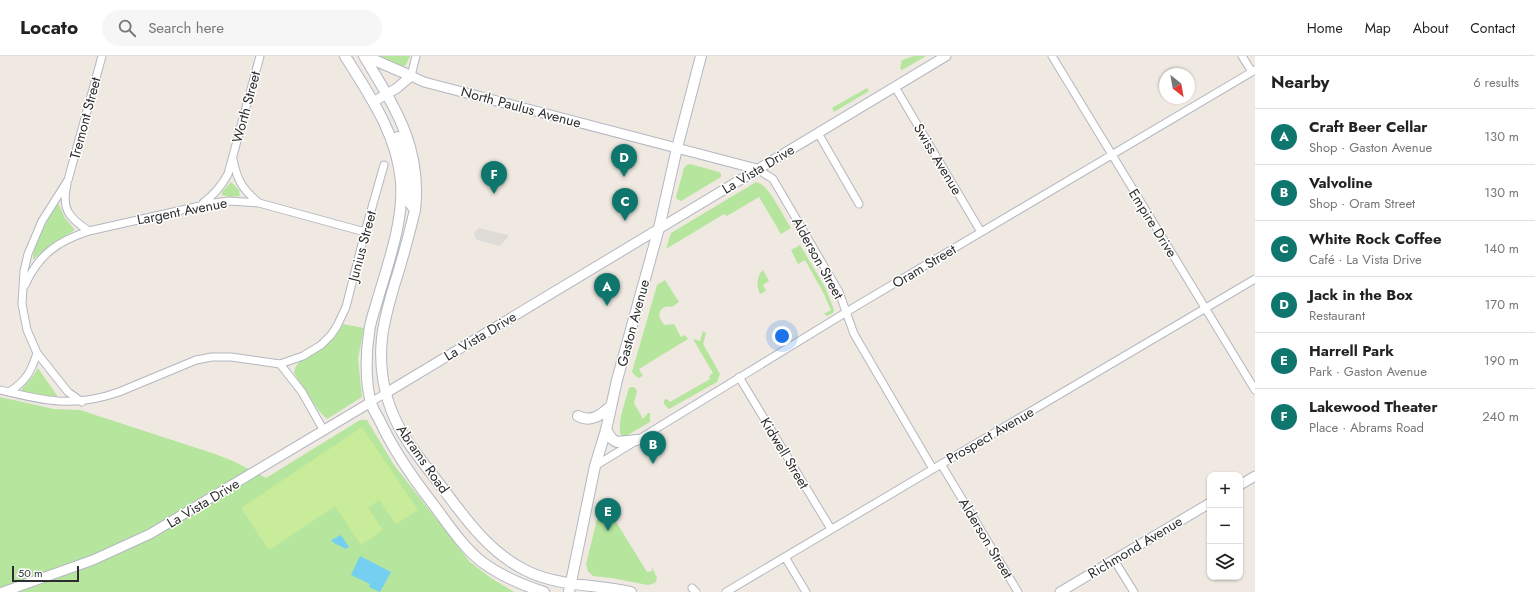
<!DOCTYPE html>
<html lang="en">
<head>
<meta charset="utf-8">
<style>
  :root { --surface:#fff; --page:#f6f6f6; --text:#222; --muted:#767676; --line:#e0e0e0; --accent:#0f766e }
  body { margin:0; font-family:Jost,sans-serif; background:var(--page); color:var(--text) }
  .controls { position:absolute; right:12px; bottom:12px; display:grid; overflow:hidden; border-radius:8px; box-shadow:0 1px 3px #0004 }
  .controls button { width:36px; height:36px; display:grid; place-items:center; padding:0; border:0; border-bottom:1px solid var(--line); background:var(--surface); color:var(--text); font:20px sans-serif }
  .compass { position:absolute; left:1159px; top:12px; width:36px; height:36px; border-radius:50%; background:var(--surface); box-shadow:0 1px 3px #0004; rotate:149deg }
  .scale { position:absolute; left:12px; bottom:10px; width:67px; box-sizing:border-box; padding-left:4px; border:2px solid #2e2e2e; border-top:0; font-size:11px; line-height:14px; white-space:nowrap; color:#2e2e2e; -webkit-text-stroke:3px #fff; paint-order:stroke }
  .you { position:absolute; left:782px; top:280px; width:14px; height:14px; margin:-10px; border:3px solid #fff; border-radius:50%; background:#1a73e8; box-shadow:0 0 0 6px #1a73e833 }
  .badge { display:grid; place-items:center; width:26px; height:26px; border-radius:50%; background:var(--accent); color:#fff; font-size:13px; font-weight:700 }
  .pin { position:absolute; translate:-50% -33px; filter:drop-shadow(0 1px 2px #0008) }
  .pin::after { content:''; position:absolute; top:21px; width:14px; height:12px; background:inherit; clip-path:polygon(0 0,100% 0,50% 100%) }
  .list { margin:0; padding:0; list-style:none }
  h2 { display:flex; justify-content:space-between; align-items:center; height:52px; margin:0; padding:0 16px; font-size:17px }
  h2 small { font-size:13px; font-weight:400; color:var(--muted) }
  .list li { display:grid; grid-template-columns:26px 1fr auto; gap:12px; align-items:center; box-sizing:border-box; height:56px; padding:0 16px; border-top:1px solid var(--line) }
  .list b { display:block; font-size:15px; white-space:nowrap }
  .list p { margin:0; font-size:13px; white-space:nowrap; color:var(--muted) }
  .list em { font-size:13px; font-style:normal; color:var(--muted) }
  .icon { flex:none; width:22px; height:22px; fill:none; stroke:currentColor; stroke-width:2; stroke-linecap:round; stroke-linejoin:round }
  .map { position:relative; flex:none; width:1255px; height:536px; overflow:hidden }
  header { display:flex; align-items:center; gap:24px; box-sizing:border-box; height:56px; padding:0 20px; background:var(--surface); border-bottom:1px solid var(--line) }
  header strong { font-size:19px }
  nav { display:flex; gap:22px; margin-inline-start:auto; font-size:14px }
  .search { width:280px; height:36px; background:var(--page); display:flex; align-items:center; gap:10px; box-sizing:border-box; padding:0 14px; border-radius:22px; color:var(--muted); font-size:15px }
  main { display:flex }
  aside { flex:1; background:var(--surface) }
  .map>svg:first-child { display:block }
  .green { fill:#b6e59e }
  .pitch { fill:#c9ec9a }
  .plaza { fill:#dfdcd8 }
  .water { fill:#75cff0 }
  .lines { fill:none; stroke-linecap:round; stroke-linejoin:round }
  .minor-casing { stroke:#b4b7c1; stroke-width:9 }
  .tertiary-casing { stroke:#b4b7c1; stroke-width:11 }
  .secondary-casing { stroke:#b4b7c1; stroke-width:12 }
  .minor { stroke:#fff; stroke-width:7 }
  .tertiary { stroke:#fff; stroke-width:9 }
  .secondary { stroke:#fff; stroke-width:10 }
  .labels { text-anchor:middle; stroke-width:3; stroke-linejoin:round; paint-order:stroke }
  .street-label { font-size:14px; fill:#2e2e2e; stroke:#fff }
</style>
</head>
<body>
<header>
<strong>Locato</strong>
<div class="search"><svg class="icon" aria-label="search" viewBox="0 0 24 24"><circle cx="10" cy="10" r="6"/><path d="M15 15l6 6"/></svg>Search here</div>
<nav><a>Home</a><a>Map</a><a>About</a><a>Contact</a></nav>
</header>
<main>
<div class="map">
<svg width="1255" height="536" viewBox="0 0 1255 536">
  <rect width="100%" height="100%" fill="#efe9e1"/>
  <!-- green -->
  <path class="green" d="M375 0H410L406 9 402 11Z
    M914 0H926L902 14 900 13 902 4Z
    M867 32 869 35 834 56 832 52Z
    M690 108 719 116 721 118V121L681 145 677 143 676 141 684 112 687 109Z
    M231 126 239 134 240 140 230 141 222 139V136Z
    M756 126C768 127 784 162 791 172L781 178 759 141 727 160 724 158 666 193 671 177Z
    M58 147 65 162 75 174 51 188 33 204C33 185 49 163 58 147Z
    M800 189 825 231 834 254 833 257 827 260 824 258 831 254 823 236 805 204 798 208 791 194Z
    M763 214 769 225 763 229 766 235 760 238C756 230 757 219 763 214Z
    M665 224 679 246 672 251C659 248 655 261 665 269L674 268 681 281 685 279 688 283 639 313 643 320 638 322 632 316 657 229Z
    M343 268 364 272 358 303 362 341 327 363 319 355 294 317C296 304 307 302 316 295 325 288 339 278 343 268Z
    M703 275 706 277 703 288 720 318 717 326 669 353 664 348V344L667 343 670 346 710 323 709 320 713 317 693 283 700 285Z
    M38 312 58 341 57 343 23 336 21 334 33 320Z
    M631 331H634L637 335 634 347 643 363 648 357H650V366L626 380 622 381C615 372 626 343 629 332Z
    M0 341 54 353 80 354 215 398 233 405 266 422 360 364H367L394 409 470 506 491 522 514 536H0Z
    M602 443 647 516 652 515V511L657 522 655 527 648 529 611 522 593 520 588 515 586 508Z"/>
  <!-- pitch -->
  <path class="pitch" d="M362 371 418 454 396 468 379 444 368 452 383 474 361 489 335 450 269 494 241 452Z"/>
  <!-- plaza -->
  <path class="plaza" d="M479 172 508 179V181L500 190 477 184 475 181 474 177Z"/>
  <!-- water -->
  <path class="water" d="M341 479 349 491 346 493 334 487 331 484Z
    M360 500 391 516 380 536 369 531 370 528 351 519Z"/>
  <g class="lines">
    <!-- minor casing -->
    <g class="minor-casing">
      <path id="minor" d="M1052 0 1255 334
        M1242 0 1252 16
        M411 20 416 0
        M895 31 981 176
        M818 77 859 148
        M233 103C237 124 242 133 259 147
        M757 113 773 123 839 236 854 278 933 413
        M67 128C61 153 69 162 89 175
        M203 147C214 139 221 131 228 118L260 0
        M25 229C39 198 58 185 89 175L213 147 229 145 259 147 365 176
        M280 308 302 336 324 375
        M739 321 831 473
        M0 334C45 345 74 352 119 336L196 304 212 301H231L280 308 303 300 321 289 331 279 337 270 346 251 365 176 384 109
        M9 336C26 325 31 316 37 297
        M82 346 68 336 37 297 27 274 22 248 24 215 28 198 42 165 68 124 102 0
        M371 346 386 337
        M941 408 1018 536
        M595 410 858 249 1255 14
        M785 501 806 536
        M1114 504 1134 536
        M692 532 696 536
        M726 536 933 413 1255 223"/>
    </g>
    <!-- tertiary casing -->
    <g class="tertiary-casing">
      <path id="tertiary" d="M373 46 397 32 411 20 424 26 757 113
        M386 337 946 0
        M1240 429 1255 420
        M3 536 93 504 150 478 371 346
        M1060 536 1210 447"/>
    </g>
    <!-- secondary casing -->
    <g class="secondary-casing">
      <path id="secondary" d="M345 0C370 40 397 78 401 126 404 166 387 210 376 249 373 258 370 267 369 277 366 296 365 327 371 346 372 352 376 358 379 363 393 394 412 421 433 448 448 468 462 490 482 506 501 520 522 529 544 536
        M364 0C395 52 422 91 415 154 409 179 402 205 394 230 389 247 384 264 382 282 379 310 384 340 396 365 406 386 421 404 435 422 461 456 485 494 525 514 558 531 596 528 631 536
        M365 0 411 20
        M398 81 406 103 410 147 415 154
        M578 360C591 367 601 359 611 350
        M606 374 612 383 617 386 637 384
        M569 536 595 410 606 374 617 324 659 172 677 92 701 0"/>
    </g>
    <!-- minor -->
    <use href="#minor" class="minor"/>
    <!-- tertiary -->
    <use href="#tertiary" class="tertiary"/>
    <!-- secondary -->
    <use href="#secondary" class="secondary"/>
  </g>
  <g class="labels">
    <!-- street labels -->
    <g class="street-label">
      <text transform="translate(246 51) rotate(-75)" y="5">Worth Street</text>
      <text transform="translate(521 51) rotate(15)" y="5">North Paulus Avenue</text>
      <text transform="translate(85 62) rotate(-75)" y="5">Tremont Street</text>
      <text transform="translate(938 103) rotate(59)" y="5">Swiss Avenue</text>
      <text transform="translate(758 113) rotate(-31)" y="5">La Vista Drive</text>
      <text transform="translate(182 155) rotate(-11)" y="5">Largent Avenue</text>
      <text transform="translate(1153 167) rotate(58)" y="5">Empire Drive</text>
      <text transform="translate(362 190) rotate(-75)" y="5">Junius Street</text>
      <text transform="translate(818 202) rotate(61)" y="5">Alderson Street</text>
      <text transform="translate(924 210) rotate(-31)" y="5">Oram Street</text>
      <text transform="translate(633 267) rotate(-75)" y="5">Gaston Avenue</text>
      <text transform="translate(480 280) rotate(-31)" y="5">La Vista Drive</text>
      <text transform="translate(990 379) rotate(-30)" y="5">Prospect Avenue</text>
      <text transform="translate(785 397) rotate(59)" y="5">Kidwell Street</text>
      <text transform="translate(423 403) rotate(55)" y="5">Abrams Road</text>
      <text transform="translate(203 447) rotate(-31)" y="5">La Vista Drive</text>
      <text transform="translate(986 482) rotate(59)" y="5">Alderson Street</text>
      <text transform="translate(1135 491) rotate(-31)" y="5">Richmond Avenue</text>
    </g>
  </g>
</svg>
<div class="controls">
<button>+</button>
<button>−</button>
<button><svg class="icon" aria-label="layers" viewBox="0 0 24 24"><path d="M12 4l9 5-9 5-9-5zM3 14l9 5 9-5"/></svg></button>
</div>
<svg class="compass" viewBox="-18 -18 36 36"><path d="M0-13l5 13h-10z" fill="#e53935"/><path d="M0 13l5-13h-10z" fill="#767676"/></svg>
<div class="scale">50 m</div>
<div class="you"></div>
<div class="pin badge" style="left:607px;top:250px">A</div>
<div class="pin badge" style="left:653px;top:408px">B</div>
<div class="pin badge" style="left:625px;top:165px">C</div>
<div class="pin badge" style="left:624px;top:121px">D</div>
<div class="pin badge" style="left:608px;top:475px">E</div>
<div class="pin badge" style="left:494px;top:138px">F</div>
</div>
<aside>
<h2>Nearby<small>6 results</small></h2>
<ul class="list">
<li><span class="badge">A</span><div><b>Craft Beer Cellar</b><p>Shop · Gaston Avenue</p></div><em>130 m</em></li>
<li><span class="badge">B</span><div><b>Valvoline</b><p>Shop · Oram Street</p></div><em>130 m</em></li>
<li><span class="badge">C</span><div><b>White Rock Coffee</b><p>Café · La Vista Drive</p></div><em>140 m</em></li>
<li><span class="badge">D</span><div><b>Jack in the Box</b><p>Restaurant</p></div><em>170 m</em></li>
<li><span class="badge">E</span><div><b>Harrell Park</b><p>Park · Gaston Avenue</p></div><em>190 m</em></li>
<li><span class="badge">F</span><div><b>Lakewood Theater</b><p>Place · Abrams Road</p></div><em>240 m</em></li>
</ul>
</aside>
</main>
</body>
</html>
